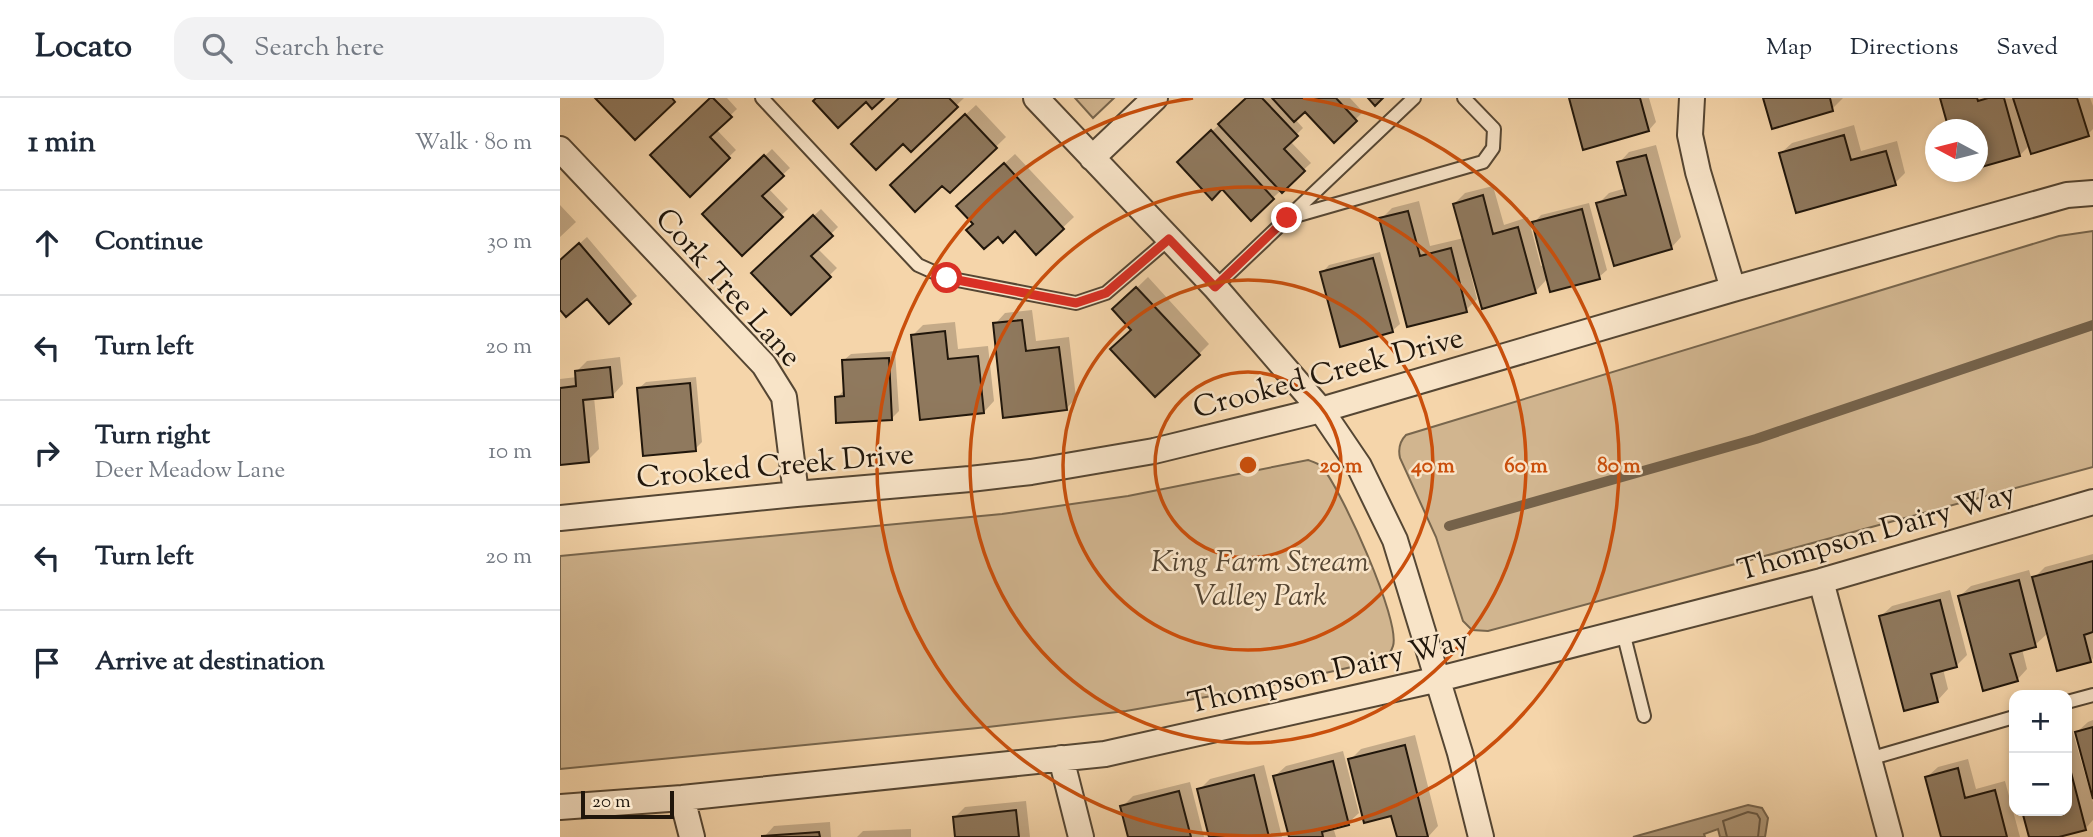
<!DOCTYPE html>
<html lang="en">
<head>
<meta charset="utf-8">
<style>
  :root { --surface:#fff; --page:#f2f2f3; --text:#1f2937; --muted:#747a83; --line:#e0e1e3 }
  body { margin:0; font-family:"Sorts Mill Goudy",serif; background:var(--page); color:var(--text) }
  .controls { position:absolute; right:21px; bottom:21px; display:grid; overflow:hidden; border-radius:14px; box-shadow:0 4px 10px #0003 }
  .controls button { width:63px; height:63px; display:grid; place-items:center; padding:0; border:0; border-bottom:2px solid var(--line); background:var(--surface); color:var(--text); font:35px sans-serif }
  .compass { position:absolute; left:1365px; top:21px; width:63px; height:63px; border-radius:50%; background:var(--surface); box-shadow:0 4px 10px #0003; rotate:277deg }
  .scale { position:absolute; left:21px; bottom:18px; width:93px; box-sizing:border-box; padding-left:7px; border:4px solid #20160b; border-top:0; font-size:19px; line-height:24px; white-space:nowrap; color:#20160b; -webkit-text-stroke:5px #f8e4c8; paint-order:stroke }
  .stop { position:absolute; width:21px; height:21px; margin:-16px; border:5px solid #d93025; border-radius:50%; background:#fff }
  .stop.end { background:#d93025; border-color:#fff; box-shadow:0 2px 7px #0008 }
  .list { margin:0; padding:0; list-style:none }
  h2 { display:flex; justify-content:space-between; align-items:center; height:91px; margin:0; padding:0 28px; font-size:30px }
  h2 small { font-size:23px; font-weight:400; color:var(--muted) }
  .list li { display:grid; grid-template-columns:46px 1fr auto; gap:21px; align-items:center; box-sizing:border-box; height:105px; padding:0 28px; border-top:2px solid var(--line) }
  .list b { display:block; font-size:26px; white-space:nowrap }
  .list p { margin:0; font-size:23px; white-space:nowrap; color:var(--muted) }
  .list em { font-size:23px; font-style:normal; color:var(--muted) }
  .icon { flex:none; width:38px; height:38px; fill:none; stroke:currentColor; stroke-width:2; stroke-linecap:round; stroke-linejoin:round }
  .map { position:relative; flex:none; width:1533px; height:739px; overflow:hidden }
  header { display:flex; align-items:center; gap:42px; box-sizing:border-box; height:98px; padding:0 35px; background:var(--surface); border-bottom:2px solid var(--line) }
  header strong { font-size:33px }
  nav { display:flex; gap:38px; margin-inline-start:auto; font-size:24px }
  .search { width:490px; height:63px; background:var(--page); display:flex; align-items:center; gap:18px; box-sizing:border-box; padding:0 24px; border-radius:21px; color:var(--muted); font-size:26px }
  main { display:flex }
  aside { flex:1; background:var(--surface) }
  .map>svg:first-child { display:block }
  .green { fill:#d1b58f; stroke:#78664d; stroke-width:2 }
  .water { fill:#ad9474; stroke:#75624a; stroke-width:2 }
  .shadow { fill:#0003 }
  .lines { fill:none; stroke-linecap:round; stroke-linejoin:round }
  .shore { stroke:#665540; stroke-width:2 }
  .stream { stroke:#75624a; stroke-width:10 }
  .building { fill:#8f795e; stroke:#20160b; stroke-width:2 }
  .lane-casing { stroke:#554633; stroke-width:16 }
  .street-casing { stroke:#554633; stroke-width:28 }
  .lane { stroke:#f8e4c8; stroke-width:12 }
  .street { stroke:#f8e4c8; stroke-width:24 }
  .route { stroke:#d93025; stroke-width:9 }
  .ring { fill:none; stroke:#ca4f0c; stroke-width:3.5 }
  .labels { text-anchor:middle; stroke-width:5; stroke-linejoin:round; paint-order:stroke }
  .street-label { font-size:30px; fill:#20160b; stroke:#f8e4c8 }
  .park-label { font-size:30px; font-style:italic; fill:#554633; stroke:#f8e4c8 }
  .centre { fill:#ca4f0c; stroke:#f8e4c8; stroke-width:3.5 }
  .ring-label { font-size:21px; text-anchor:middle; font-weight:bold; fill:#ca4f0c; stroke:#f8e4c8; stroke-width:5; stroke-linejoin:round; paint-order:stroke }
</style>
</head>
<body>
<header>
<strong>Locato</strong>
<div class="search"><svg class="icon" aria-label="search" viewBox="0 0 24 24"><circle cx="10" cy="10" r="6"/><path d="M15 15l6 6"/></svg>Search here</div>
<nav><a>Map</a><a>Directions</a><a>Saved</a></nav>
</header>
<main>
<aside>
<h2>1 min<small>Walk · 80 m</small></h2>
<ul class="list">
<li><svg class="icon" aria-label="ahead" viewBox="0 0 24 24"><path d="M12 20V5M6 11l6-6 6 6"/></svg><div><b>Continue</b></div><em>30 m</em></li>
<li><svg class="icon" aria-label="left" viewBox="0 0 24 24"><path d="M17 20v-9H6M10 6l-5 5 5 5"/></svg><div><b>Turn left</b></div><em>20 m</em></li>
<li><svg class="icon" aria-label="right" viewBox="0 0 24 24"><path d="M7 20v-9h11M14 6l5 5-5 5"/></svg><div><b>Turn right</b><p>Deer Meadow Lane</p></div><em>10 m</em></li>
<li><svg class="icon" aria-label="left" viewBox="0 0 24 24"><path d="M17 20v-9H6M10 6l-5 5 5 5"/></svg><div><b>Turn left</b></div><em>20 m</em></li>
<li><svg class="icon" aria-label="arrive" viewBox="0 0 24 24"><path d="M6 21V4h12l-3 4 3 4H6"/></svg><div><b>Arrive at destination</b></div></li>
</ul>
</aside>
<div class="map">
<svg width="1533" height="739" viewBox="0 0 1533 739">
  <rect width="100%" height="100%" fill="#f5d5aa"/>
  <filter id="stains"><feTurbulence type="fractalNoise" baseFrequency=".00286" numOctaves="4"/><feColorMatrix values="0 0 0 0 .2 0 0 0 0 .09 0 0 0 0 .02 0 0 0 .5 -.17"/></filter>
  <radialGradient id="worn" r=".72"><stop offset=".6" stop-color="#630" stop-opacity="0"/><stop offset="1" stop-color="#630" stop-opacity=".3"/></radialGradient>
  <!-- green -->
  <path class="green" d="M515 0H554L533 20Z
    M1533 133V369L928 533 912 532 903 523 876 439 840 360C838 351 839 344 846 337L1499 138Z
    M748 362C754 364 758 365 762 369 781 391 841 523 833 548 831 556 825 560 818 563L703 589 566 613 428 629 0 671V458L442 416 568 398Z"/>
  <!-- water -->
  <path class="water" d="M1188 707 1202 710 1208 720 1205 739H1160L1158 731 1144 736 1145 739H1073Z"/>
  <!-- shadow -->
  <path class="shadow" d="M152 0H167L177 11 156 31 176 52 130 96Z
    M341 0H404L351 51Z
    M688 0H790L803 14 774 42 745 11 735 21 743 30 730 43 751 65 691 120 662 89 619 64Z
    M1011 0H1089L1096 24 1089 32Z
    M1205 0H1283L1272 11Z
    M1382 0H1530L1533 8V31L1528 36 1470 47 1460 57 1418 68V32Z
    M416 7 446 39 390 93 382 85 342 76Z
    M1294 27 1301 53 1337 43 1345 75 1335 85 1221 55 1232 45Z
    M1096 47 1121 139 1111 150 1038 106 1049 95 1066 90 1059 65 1069 54Z
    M212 51 230 70 208 90 228 111 182 155 145 116Z
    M455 56 514 119 477 154 456 131 438 137 415 126 409 98Z
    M933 88 944 127 968 119 981 168 985 167 974 125 981 117 1029 105 1047 172 1039 179 988 180 975 194 912 168 909 169 917 201 906 212 821 121 832 110 859 103 870 148 904 140 894 106 905 95Z
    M0 107 16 124 0 139Z
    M261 111 278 129 257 150 277 170 231 215 194 175Z
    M27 139 77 198 49 223 27 198 0 209V163Z
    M820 154 840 226 832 233 762 175 769 167Z
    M588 179 649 246 639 256 573 232 555 211Z
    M472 212 476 243 509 239 516 300 506 311 435 226 445 215Z
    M395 224 398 251 428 248 434 303 424 314 352 238 363 227Z
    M335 253 339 313 332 320 277 300 284 292 283 263 291 256Z
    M60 259 63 286 53 297 34 299 39 351 28 362 0 365V281L17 279 16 274 27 263Z
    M136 279 142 344 135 351 78 291 86 284Z
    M1533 456V560L1531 563 1489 534 1475 547 1462 551 1467 571 1457 582 1400 498 1411 488 1469 472 1472 482 1485 469Z
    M1390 492 1407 557 1396 568 1383 571 1388 591 1378 602 1345 610 1321 518 1332 508Z
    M1509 621 1533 704V722L1526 730 1492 739H1471L1463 713H1507V622Z
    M1533 622V694L1517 634 1528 624Z
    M855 637 878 728 868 739H839L833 716 790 662 801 651Z
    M783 653 799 715 788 725 773 729 776 739H731L715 678 726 668Z
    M1408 661 1416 691 1445 683 1460 739H1383L1367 679 1378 669Z
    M704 667 722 739H651L639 692 650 681Z
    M630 684 644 739H570L562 709 573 698Z
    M466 703 470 739H397L395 719 405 709Z
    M270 724 271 739H204L214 728Z
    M351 731V739H297L303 733Z"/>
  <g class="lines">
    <!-- shore -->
    <path class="shore" d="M1167 739 1163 723 1188 714 1197 716 1200 721 1198 739"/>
    <!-- stream -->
    <path class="stream" d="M889 428 1196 341 1533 227"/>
  </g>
  <!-- building -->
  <path class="building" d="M35 0H112L115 4 75 42Z
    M150 0H153L172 19 150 39 170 60 130 99 90 57Z
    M256 0H324L312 11 306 4 278 30 253 3Z
    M339 0H389L398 9 351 54 343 46 316 72 291 46Z
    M686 0H702L738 38 724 51 745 73 722 95 658 26Z
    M712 0H776L797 23 774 45 745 14 734 24Z
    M808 0H823L815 8Z
    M1009 0H1080L1089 33 1023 52Z
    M1203 0H1270L1273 13 1212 31Z
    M1380 0H1417L1418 3 1428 0H1444L1460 58 1418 70V32H1389Z
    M1453 0H1517L1529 38 1471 56Z
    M405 16 437 50 390 95 382 88 355 114 330 87Z
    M651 32 714 101 691 123 662 91 652 102 617 64Z
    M1284 37 1291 62 1326 53 1336 87 1236 115 1219 55Z
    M204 57 224 78 202 98 223 119 182 158 142 116Z
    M1086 57 1112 151 1054 168 1036 105 1066 97 1057 64Z
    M444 65 504 131 476 157 455 133 443 145 438 139 424 151 406 132 413 126 396 108Z
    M923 97 933 136 958 129 976 195 922 211 893 106Z
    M1022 111 1040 181 990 194 972 124Z
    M848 113 860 158 891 150 907 214 847 229 819 120Z
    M253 117 273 138 251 158 271 179 231 217 191 175Z
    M19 145 71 206 49 226 27 201 6 219 0 212V162Z
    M813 160 833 234 780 249 760 174Z
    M576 189 640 257 595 299 550 251 571 232 552 211Z
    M462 222 466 253 499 249 507 312 443 320 433 225Z
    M385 233 388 261 418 258 424 315 360 322 351 237Z
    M329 260 332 322 276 325 275 299 284 298 282 262Z
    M50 269 53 299 23 302 29 364 0 367V290L16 288 15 273Z
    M130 285 136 353 83 358 77 290Z
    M1533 463V534L1524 537 1531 564 1497 573 1472 479Z
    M1459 482 1476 549 1450 556 1458 583 1423 593 1398 498Z
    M1380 502 1397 569 1371 576 1378 604 1344 613 1319 518Z
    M1533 629V701L1515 634Z
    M845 647 868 739H837L831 718 804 725 788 661Z
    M1507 659 1526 732 1499 739H1469L1462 713H1507Z
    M773 663 789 727 762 734 763 739H729L713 678Z
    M1398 670 1405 700 1435 692 1447 739H1381L1365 679Z
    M694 677 709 739H649L637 691Z
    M619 693 631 739H568L560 708Z
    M456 712 459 739H395L393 719Z
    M259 734 260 739H202V738Z"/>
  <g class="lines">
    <!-- lane casing -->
    <g class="lane-casing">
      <path id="lane" d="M202 0 358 167 387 180 516 205 546 195 609 141
        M728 120 923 64 933 50 934 31 904 0
        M655 189 854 0
        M1063 534 1084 618
        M1507 604 1533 597
        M1309 661 1454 619"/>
    </g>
    <!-- street casing -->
    <g class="street-casing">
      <path id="street" d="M476 0 655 189 761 312 799 368 835 442 900 655 921 739
        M1132 0 1130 37 1138 74 1173 191
        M0 51 204 267 224 299 236 396
        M532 60 595 0
        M0 420 236 396 410 381 471 374 594 353 761 312 1173 191 1507 97 1533 95
        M1261 483 1330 739
        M501 660 521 739
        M122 700 132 739
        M0 709 122 700 545 656 879 581 1261 483 1533 404"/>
    </g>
    <!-- lane -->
    <use href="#lane" class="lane"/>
    <!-- street -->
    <use href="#street" class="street"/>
  </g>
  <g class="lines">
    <!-- route -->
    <path class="route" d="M387 180 516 205 546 195 609 141 655 189 727 120"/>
  </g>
  <!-- distance rings -->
  <g class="ring">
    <circle cx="688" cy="367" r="93"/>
    <circle cx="688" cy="367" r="185"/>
    <circle cx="688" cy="367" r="278"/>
    <path d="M743 0A371 371 0 1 1 633 0"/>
  </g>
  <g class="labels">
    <!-- street labels -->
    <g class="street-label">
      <text transform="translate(169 189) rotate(48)" y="10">Cork Tree Lane</text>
      <text transform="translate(768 274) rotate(-15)" y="10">Crooked Creek Drive</text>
      <text transform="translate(215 367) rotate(-5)" y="10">Crooked Creek Drive</text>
      <text transform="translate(1316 433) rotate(-16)" y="10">Thompson Dairy Way</text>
      <text transform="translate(768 573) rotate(-13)" y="10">Thompson Dairy Way</text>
    </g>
    <!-- park labels -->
    <g class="park-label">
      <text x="700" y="473">King Farm Stream<tspan x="700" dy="34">Valley Park</tspan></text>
    </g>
  </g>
  <circle cx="688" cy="367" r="10" class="centre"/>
  <g class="ring-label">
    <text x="781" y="374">20 m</text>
    <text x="873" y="374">40 m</text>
    <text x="966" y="374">60 m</text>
    <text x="1059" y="374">80 m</text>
  </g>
  <rect width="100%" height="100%" filter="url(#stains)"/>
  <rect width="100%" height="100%" fill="url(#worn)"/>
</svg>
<div class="controls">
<button>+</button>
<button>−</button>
</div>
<svg class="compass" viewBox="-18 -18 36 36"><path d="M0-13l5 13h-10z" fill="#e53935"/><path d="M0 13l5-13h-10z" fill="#747a83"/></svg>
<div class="scale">20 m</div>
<div class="stop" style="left:387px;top:180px"></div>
<div class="stop end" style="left:727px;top:120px"></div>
</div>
</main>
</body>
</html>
